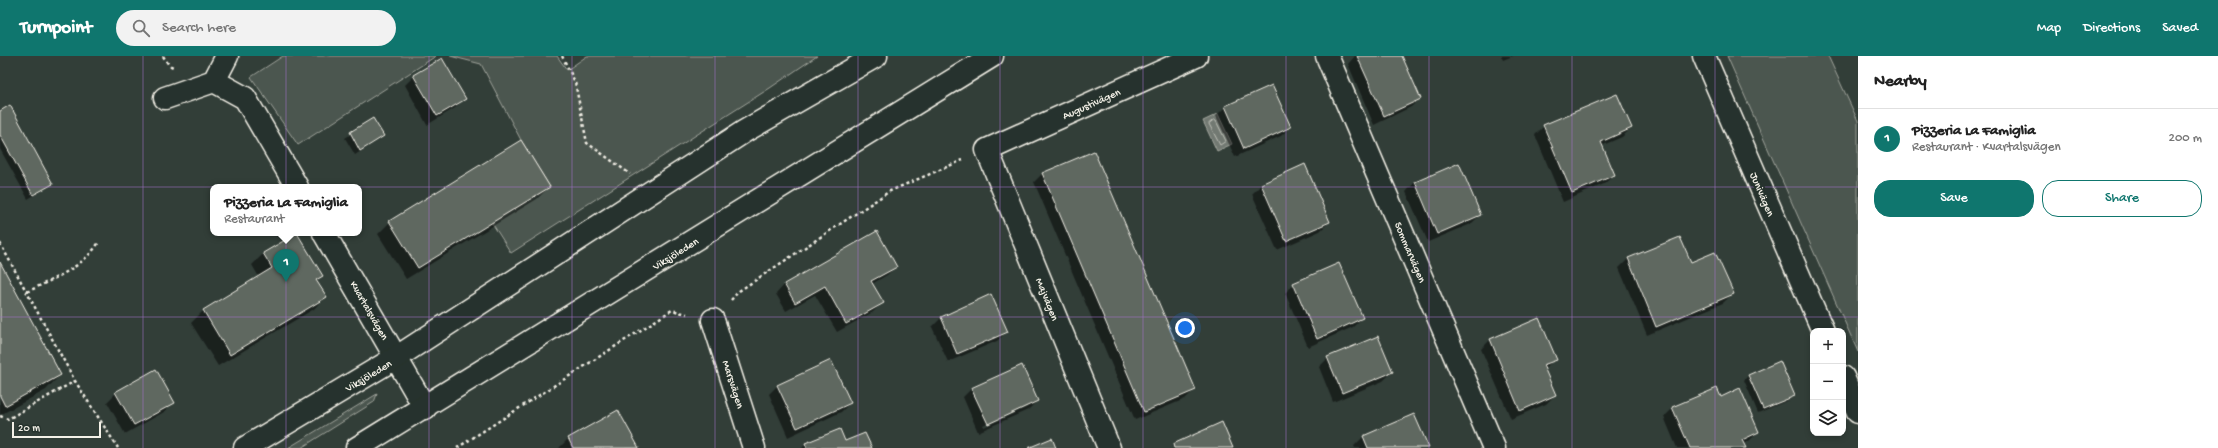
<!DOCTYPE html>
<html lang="en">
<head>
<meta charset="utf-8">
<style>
  :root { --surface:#fff; --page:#f2f2f2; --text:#222; --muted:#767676; --line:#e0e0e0; --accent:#0f766e }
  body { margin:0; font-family:"Gochi Hand",sans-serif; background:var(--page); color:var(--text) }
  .controls { position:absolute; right:12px; bottom:12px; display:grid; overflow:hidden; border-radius:8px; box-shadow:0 2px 6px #0003 }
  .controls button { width:36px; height:36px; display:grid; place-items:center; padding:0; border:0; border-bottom:1px solid var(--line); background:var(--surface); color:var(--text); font:20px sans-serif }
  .scale { position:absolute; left:12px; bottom:10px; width:89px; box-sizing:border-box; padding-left:4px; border:2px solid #f4f1e8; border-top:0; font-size:11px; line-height:14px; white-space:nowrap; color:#f4f1e8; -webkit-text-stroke:3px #26332d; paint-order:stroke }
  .you { position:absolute; left:1185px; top:272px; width:14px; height:14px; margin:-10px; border:3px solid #fff; border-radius:50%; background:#1a73e8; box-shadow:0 0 0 6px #1a73e833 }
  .badge { display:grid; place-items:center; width:26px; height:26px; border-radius:50%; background:var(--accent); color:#fff; font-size:13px; font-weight:700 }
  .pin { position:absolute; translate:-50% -33px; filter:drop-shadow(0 1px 2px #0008) }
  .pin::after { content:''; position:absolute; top:21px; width:14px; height:12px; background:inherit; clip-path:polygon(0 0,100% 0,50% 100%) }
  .popup { position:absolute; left:210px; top:128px; width:152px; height:52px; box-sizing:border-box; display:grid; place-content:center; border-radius:8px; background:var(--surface); filter:drop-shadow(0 1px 3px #0005); font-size:13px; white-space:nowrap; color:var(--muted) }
  .popup b { font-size:15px; color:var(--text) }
  .popup::after { content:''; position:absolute; left:50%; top:100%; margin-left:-8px; border:8px solid transparent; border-top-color:var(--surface) }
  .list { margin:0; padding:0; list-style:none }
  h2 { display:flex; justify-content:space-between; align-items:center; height:52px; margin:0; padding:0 16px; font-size:17px }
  h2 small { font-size:13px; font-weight:400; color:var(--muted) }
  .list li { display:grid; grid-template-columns:26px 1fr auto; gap:12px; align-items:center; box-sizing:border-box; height:60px; padding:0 16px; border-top:1px solid var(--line) }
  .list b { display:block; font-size:15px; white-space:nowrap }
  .list p { margin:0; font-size:13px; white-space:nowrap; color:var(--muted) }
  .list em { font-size:13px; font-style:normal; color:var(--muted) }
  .actions { display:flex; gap:8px; padding:12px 16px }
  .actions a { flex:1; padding:9px 0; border:1px solid var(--accent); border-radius:16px; text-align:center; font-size:14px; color:var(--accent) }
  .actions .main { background:var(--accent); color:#fff }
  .icon { flex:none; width:22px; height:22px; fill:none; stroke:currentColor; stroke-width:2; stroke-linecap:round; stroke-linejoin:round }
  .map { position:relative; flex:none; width:1858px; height:392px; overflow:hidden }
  header { display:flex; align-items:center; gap:24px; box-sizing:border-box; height:56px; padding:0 20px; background:var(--accent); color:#fff }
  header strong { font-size:19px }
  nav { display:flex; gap:22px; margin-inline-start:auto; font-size:14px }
  .search { width:280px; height:36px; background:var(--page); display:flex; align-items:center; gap:10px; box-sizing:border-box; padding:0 14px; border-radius:22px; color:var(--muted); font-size:15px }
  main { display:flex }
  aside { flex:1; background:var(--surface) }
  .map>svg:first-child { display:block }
  .green { fill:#4c564f; stroke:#a0a49c }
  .water { fill:#727972; stroke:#a6a9a1 }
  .shadow { fill:#0007; fill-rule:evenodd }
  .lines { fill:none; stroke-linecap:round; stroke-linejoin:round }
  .shore { stroke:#c0c1b9; stroke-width:1 }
  .building { fill:#5f6861; stroke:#f4f1e8 }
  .minor-casing { stroke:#f4f1e8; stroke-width:25 }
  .major-casing { stroke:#f4f1e8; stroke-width:25 }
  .path { stroke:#f4f1e8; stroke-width:2.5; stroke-dasharray:3 3; stroke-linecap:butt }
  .minor { stroke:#26332d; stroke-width:22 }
  .major { stroke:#26332d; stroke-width:22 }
  .grid { fill:none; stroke:#a571cd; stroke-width:1; stroke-opacity:0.55 }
  .labels { text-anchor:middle; stroke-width:4; stroke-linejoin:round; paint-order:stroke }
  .street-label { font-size:11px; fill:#f4f1e8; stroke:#26332d }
</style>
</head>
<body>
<header>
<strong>Turnpoint</strong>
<div class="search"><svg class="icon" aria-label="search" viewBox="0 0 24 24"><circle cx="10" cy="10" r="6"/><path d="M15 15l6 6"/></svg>Search here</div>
<nav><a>Map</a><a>Directions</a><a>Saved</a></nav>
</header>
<main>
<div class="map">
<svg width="1858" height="392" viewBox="0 0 1858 392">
  <rect width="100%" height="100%" fill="#323e38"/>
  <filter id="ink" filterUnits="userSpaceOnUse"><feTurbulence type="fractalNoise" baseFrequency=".025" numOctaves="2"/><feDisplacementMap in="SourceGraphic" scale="8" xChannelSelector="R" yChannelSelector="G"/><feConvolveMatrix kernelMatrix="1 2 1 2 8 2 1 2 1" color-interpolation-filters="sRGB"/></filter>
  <g filter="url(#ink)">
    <!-- green -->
    <path class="green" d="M283 0H436L298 89 251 21Z
      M450 0H557L567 14 587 0H817L770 32 511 197 492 167 550 131 521 84 481 8Z
      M1727 0H1828L1858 65V296Z
      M377 338 374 346 301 392H288Z"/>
    <!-- water -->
    <path class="water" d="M1218 58 1232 88 1217 95 1203 65Z"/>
    <!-- shadow -->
    <path class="shadow" d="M1355 0H1401L1420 42 1411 51 1374 69 1348 8Z
      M1501 0H1513L1503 4Z
      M414 20 464 43 455 52 427 69 405 29Z
      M1272 31 1290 71 1281 80 1235 101 1216 60 1225 51Z
      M0 56 52 128 28 143 0 93Z
      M373 64 383 80 355 99 345 82Z
      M1544 70 1631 72 1622 81 1601 90 1614 119 1604 128 1563 146 1535 79Z
      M1304 110 1329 166 1320 175 1277 194 1252 138 1261 129Z
      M1043 117 1194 334 1185 343 1135 364 1034 126Z
      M1415 126 1480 159 1471 168 1428 186 1406 136Z
      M549 131 537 143 406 223 378 178 390 166Z
      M1680 182 1690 207 1732 238 1723 247 1647 279 1619 212 1628 203Z
      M264 197 321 220 316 225 325 241 314 253 218 310 191 267 203 255 259 221 252 209Z
      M0 209 60 319 46 334 0 359Z
      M896 210 887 219 872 228 882 247 873 256 837 276 815 239 786 255 776 238 785 228Z
      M1294 228 1362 262 1353 271 1308 291 1285 237Z
      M941 262 1006 276 997 285 948 306 932 271Z
      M1538 264 1555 303 1544 313 1555 339 1546 348 1511 363 1481 293 1490 284Z
      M1328 302 1392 316 1383 325 1333 346 1319 311Z
      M1749 319 1793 339 1789 344 1758 357 1744 324Z
      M778 329 850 347 841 356 788 381 769 338Z
      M972 332 1037 345 1028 354 978 376 963 341ZM1027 349V351L984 371 983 369Z
      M116 337 173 346 164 356 125 378 107 346Z
      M1720 342 1758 376 1749 385 1743 388 1745 392H1677L1664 361 1673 352Z
      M617 355 638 392H559L568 383Z
      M1413 359 1428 392H1355L1354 390 1363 381Z
      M845 387 871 392H802L806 388Z"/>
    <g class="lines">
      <!-- shore -->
      <path class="shore" d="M1214 64 1216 65 1226 85 1220 89 1209 68Z"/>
    </g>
    <!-- building -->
    <path class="building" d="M1357 0H1402L1421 43 1384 60Z
      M442 2 466 43 437 60 413 19Z
      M1272 29 1291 71 1244 93 1225 50Z
      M1617 38 1632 72 1601 86 1615 119 1572 137 1543 69Z
      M10 49 53 128 33 139 0 79V55Z
      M373 62 384 80 360 95 350 76Z
      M521 84 550 131 418 212 389 165Z
      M1094 95 1196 334 1144 356 1042 117Z
      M1459 107 1481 159 1437 178 1415 126Z
      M1305 108 1330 166 1286 185 1261 128Z
      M877 175 897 211 871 225 884 247 846 268 825 230 795 247 784 228Z
      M297 177 323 220 316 224 327 241 230 299 203 254 272 212 263 197Z
      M1680 181 1691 206 1715 196 1734 238 1656 271 1628 202Z
      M0 206 61 319 5 350 0 340Z
      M1339 207 1363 262 1317 283 1293 227Z
      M991 238 1008 276 957 298 941 261Z
      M1539 262 1557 304 1543 309 1556 339 1520 355 1490 283Z
      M1378 280 1393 316 1342 337 1327 301Z
      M831 304 851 347 797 372 777 329Z
      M1780 305 1795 340 1763 353 1748 319Z
      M1022 309 1038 345 988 368 971 332Z
      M156 313 175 347 134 369 115 336Z
      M1717 332 1721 341 1740 332 1759 376 1742 384 1746 392H1690L1672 351Z
      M618 354 639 392H573L568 382Z
      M1414 358 1429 392H1368L1363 380Z
      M1222 366 1233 392H1174L1173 388Z
      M840 373 845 385 865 377 872 392H807L805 387Z
      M1052 382 1056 392H1028Z"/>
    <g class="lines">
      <!-- minor casing -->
      <g class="minor-casing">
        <path id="minor" d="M1327 0 1494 392
          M1704 0 1823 275
          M214 25 245 42 297 131
          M165 42 214 25 227 0
          M324 177 425 352
          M713 264 754 392
          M1843 321 1858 356
          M1109 392 987 94 1196 0"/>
      </g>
      <!-- major casing -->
      <g class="major-casing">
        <path id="major" d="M245 392 397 301 745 75 876 0
          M357 392 992 0"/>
      </g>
      <!-- path -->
      <path class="path" d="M163 0 169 9 173 11
        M562 0 575 26 587 87 630 118
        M0 187 75 325 118 392
        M27 236C52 223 83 212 99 186
        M731 244 739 235 890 135 963 104
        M0 360 8 363 75 325
        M457 392 672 254 687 258"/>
      <!-- minor -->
      <use href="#minor" class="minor"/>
      <!-- major -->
      <use href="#major" class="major"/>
    </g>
  </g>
  <!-- grid -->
  <path class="grid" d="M143 0V392M286 0V392M429 0V392M572 0V392M715 0V392M858 0V392M1000 0V392M1143 0V392M1286 0V392M1429 0V392M1572 0V392M1715 0V392M0 131H1858M0 261H1858"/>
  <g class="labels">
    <!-- street labels -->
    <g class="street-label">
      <text transform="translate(1091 47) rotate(-24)" y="4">Augustivägen</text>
      <text transform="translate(1763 138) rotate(67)" y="4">Junivägen</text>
      <text transform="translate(1411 196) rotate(67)" y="4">Sommarvägen</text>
      <text transform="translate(675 197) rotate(-32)" y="4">Viksjöleden</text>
      <text transform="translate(1048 243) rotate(68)" y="4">Majvägen</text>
      <text transform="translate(370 254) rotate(60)" y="4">Kvartalsvägen</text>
      <text transform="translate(368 319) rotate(-31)" y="4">Viksjöleden</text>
      <text transform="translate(734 328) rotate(72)" y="4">Marsvägen</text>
    </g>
  </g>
</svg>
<div class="controls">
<button>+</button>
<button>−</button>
<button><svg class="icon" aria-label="layers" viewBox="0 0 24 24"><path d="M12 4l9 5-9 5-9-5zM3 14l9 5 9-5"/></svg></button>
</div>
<div class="scale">20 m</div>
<div class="you"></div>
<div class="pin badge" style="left:286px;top:226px">1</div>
<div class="popup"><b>Pizzeria La Famiglia</b>Restaurant</div>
</div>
<aside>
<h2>Nearby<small></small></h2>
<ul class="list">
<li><span class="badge">1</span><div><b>Pizzeria La Famiglia</b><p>Restaurant · Kvartalsvägen</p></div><em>200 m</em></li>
</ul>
<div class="actions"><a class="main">Save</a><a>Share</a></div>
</aside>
</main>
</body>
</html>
